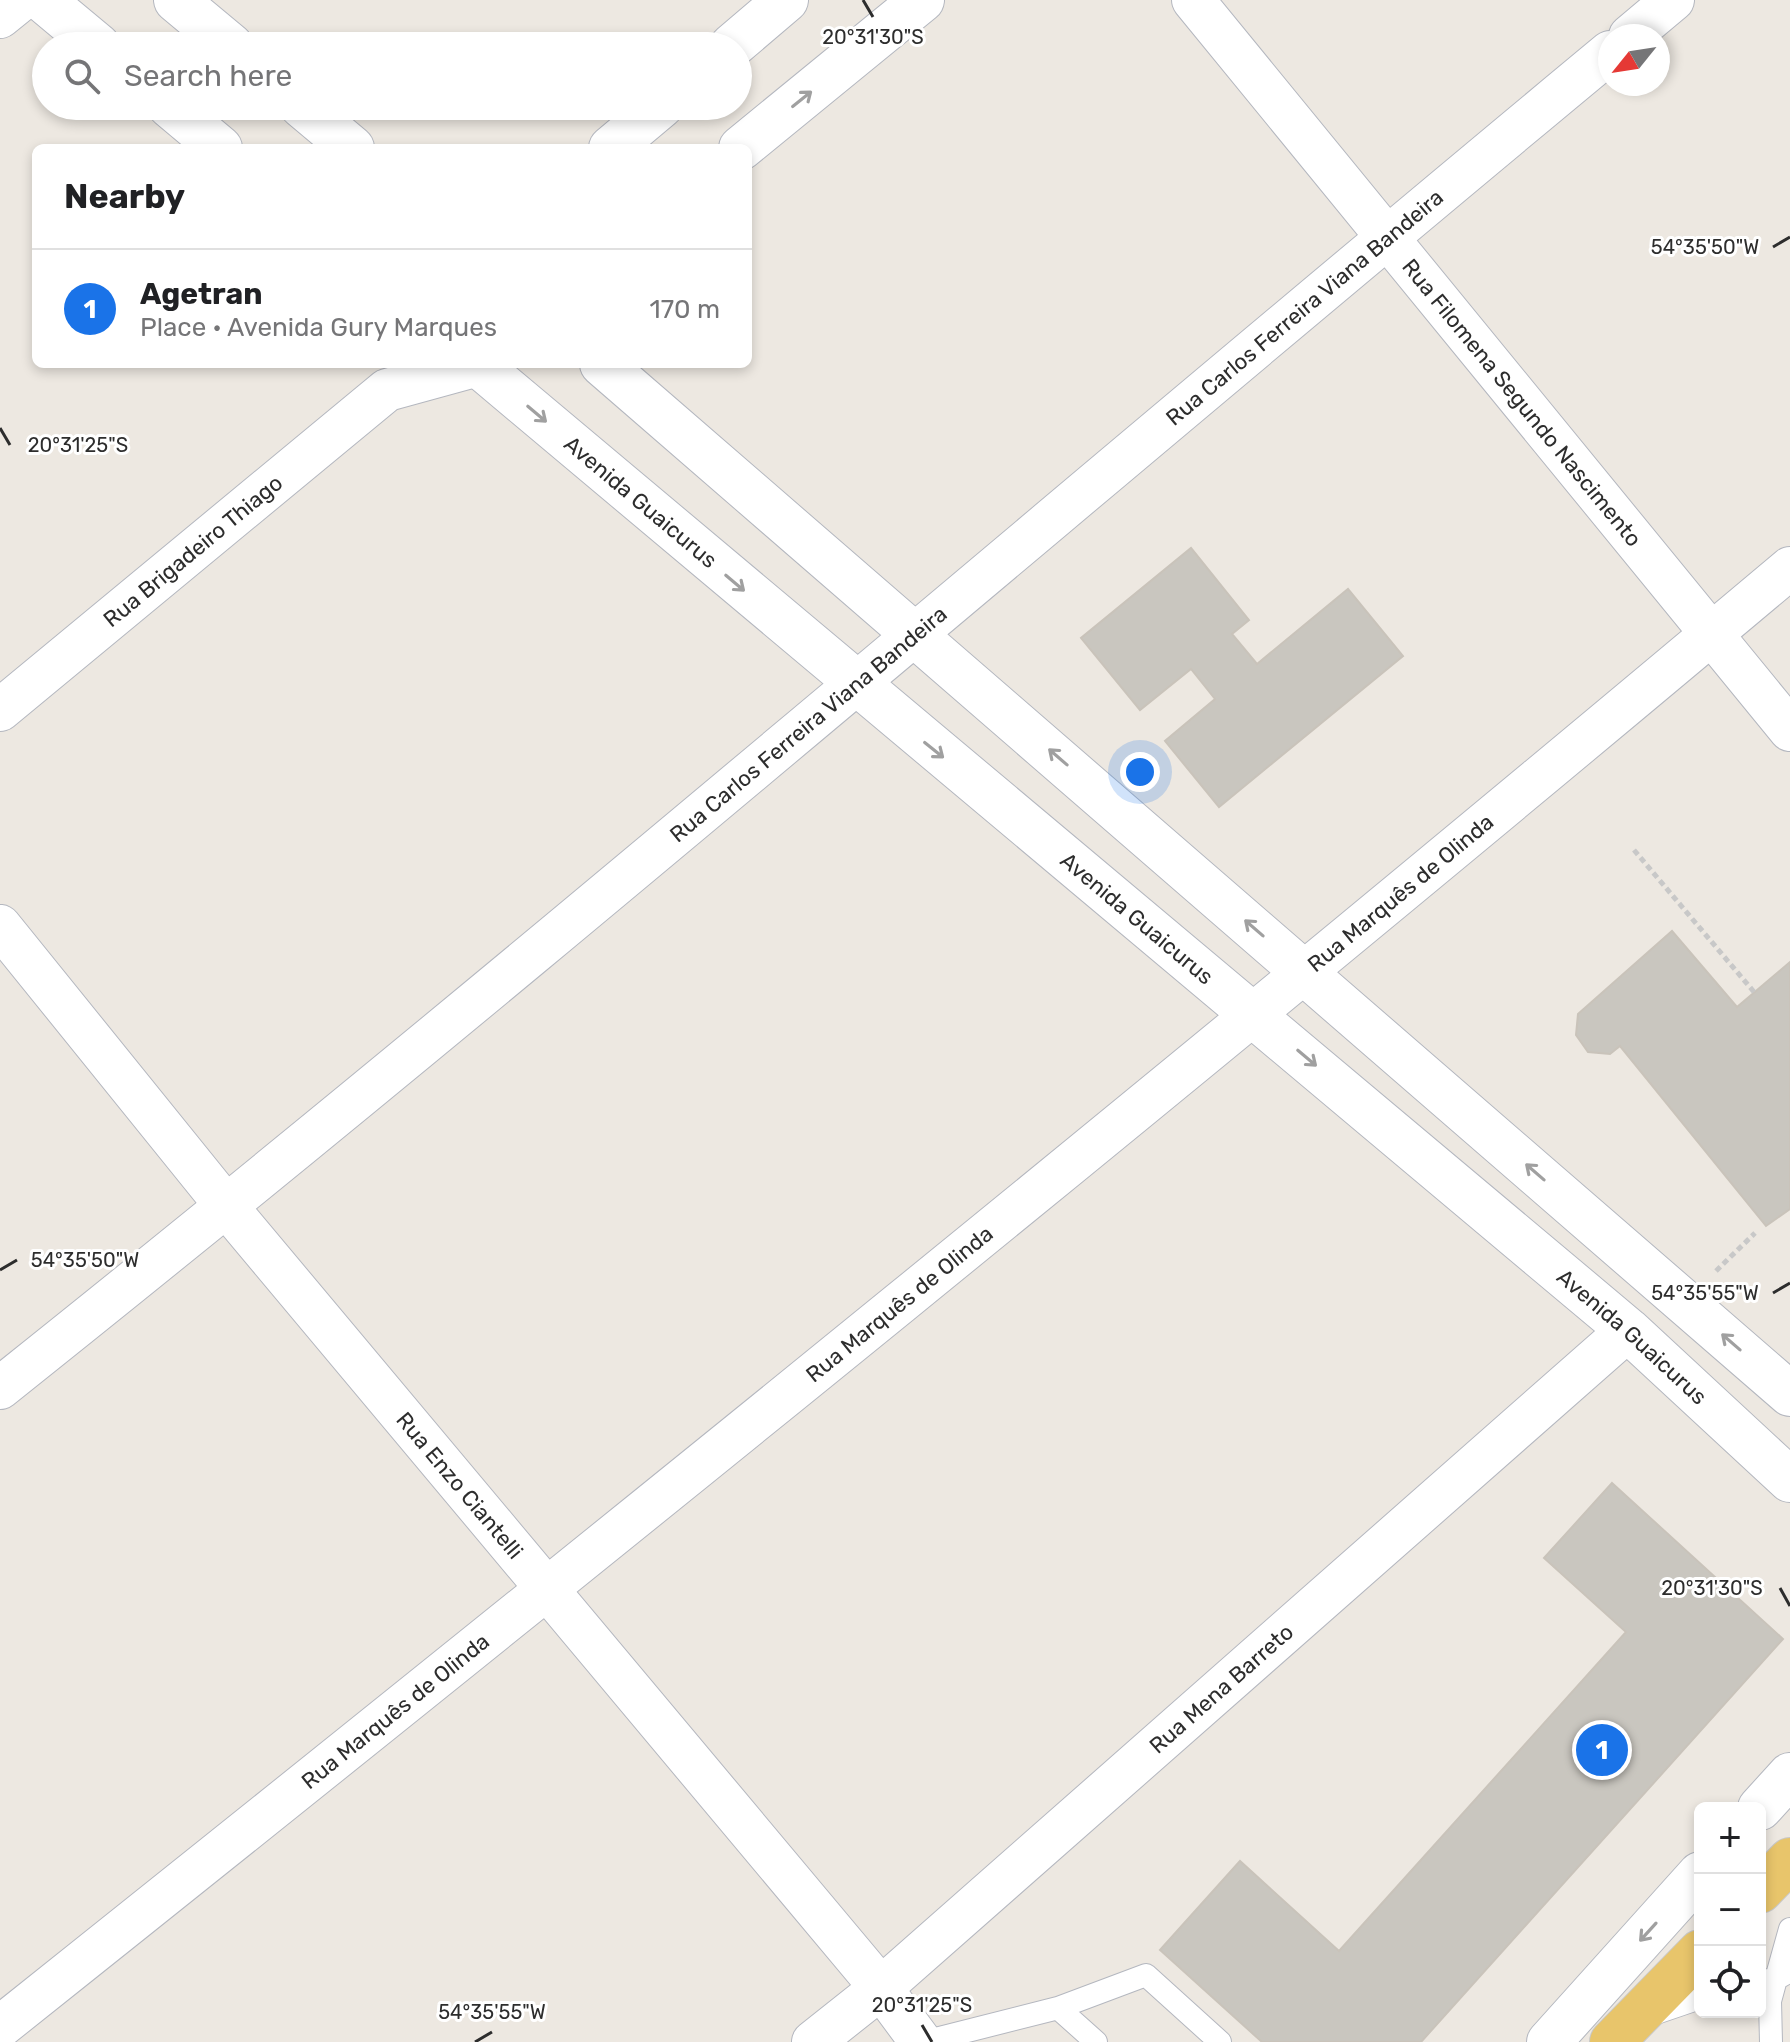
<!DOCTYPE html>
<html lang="en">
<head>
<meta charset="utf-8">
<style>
  :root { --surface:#fff; --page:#f2f2f2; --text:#202124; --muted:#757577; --line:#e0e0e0; --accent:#1a73e8 }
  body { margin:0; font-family:Rubik,sans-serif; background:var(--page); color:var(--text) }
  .controls { position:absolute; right:24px; bottom:24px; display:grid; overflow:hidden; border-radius:12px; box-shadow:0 4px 12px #0003 }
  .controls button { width:72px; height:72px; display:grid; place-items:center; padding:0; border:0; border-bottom:2px solid var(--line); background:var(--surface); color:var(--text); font:40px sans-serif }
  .compass { position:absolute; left:1598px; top:24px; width:72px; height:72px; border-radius:50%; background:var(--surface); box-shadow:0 4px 12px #0003; rotate:240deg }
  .you { position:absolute; left:1140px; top:772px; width:28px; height:28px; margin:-20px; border:6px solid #fff; border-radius:50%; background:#1a73e8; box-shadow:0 0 0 12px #1a73e833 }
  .badge { display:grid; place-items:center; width:52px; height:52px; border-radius:50%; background:var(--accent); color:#fff; font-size:26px; font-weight:700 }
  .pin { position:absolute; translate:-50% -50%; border:4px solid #fff; box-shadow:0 2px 8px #0006 }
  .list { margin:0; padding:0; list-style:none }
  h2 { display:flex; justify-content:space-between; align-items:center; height:104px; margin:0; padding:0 32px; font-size:34px }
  h2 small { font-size:26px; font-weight:400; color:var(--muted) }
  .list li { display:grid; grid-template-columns:52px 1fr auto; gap:24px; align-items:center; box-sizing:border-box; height:120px; padding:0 32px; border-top:2px solid var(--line) }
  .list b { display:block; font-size:30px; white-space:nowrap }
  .list p { margin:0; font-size:26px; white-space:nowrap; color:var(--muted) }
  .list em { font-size:26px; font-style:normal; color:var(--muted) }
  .icon { flex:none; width:44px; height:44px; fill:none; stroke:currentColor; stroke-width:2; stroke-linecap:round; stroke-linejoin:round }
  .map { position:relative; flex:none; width:1790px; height:2042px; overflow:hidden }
  .search { position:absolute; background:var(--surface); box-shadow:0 4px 12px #0003; left:32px; top:32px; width:720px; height:88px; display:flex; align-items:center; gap:20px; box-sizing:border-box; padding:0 28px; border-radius:44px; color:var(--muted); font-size:30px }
  .panel { position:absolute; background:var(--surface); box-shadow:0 4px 12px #0003; left:32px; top:144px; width:720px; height:224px; border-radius:12px }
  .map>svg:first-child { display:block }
  .building { fill:#c9c6bf; stroke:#c9c3ba; stroke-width:2 }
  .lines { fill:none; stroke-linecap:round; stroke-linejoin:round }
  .lane-casing { stroke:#b4b7bf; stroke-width:24 }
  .street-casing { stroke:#b4b7bf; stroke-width:44 }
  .secondary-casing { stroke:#b4b7bf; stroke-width:46 }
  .primary-casing { stroke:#c8c8c8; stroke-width:46 }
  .path { stroke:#c8c8c8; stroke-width:5; stroke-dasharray:6 4; stroke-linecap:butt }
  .lane { stroke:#fff; stroke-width:22 }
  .street { stroke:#fff; stroke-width:42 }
  .secondary { stroke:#fff; stroke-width:44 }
  .primary { stroke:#e8c56b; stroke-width:44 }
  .oneway { stroke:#a0a0a0 }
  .ticks { fill:none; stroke:#2d2d2d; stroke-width:3 }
  .labels { text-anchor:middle; stroke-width:6; stroke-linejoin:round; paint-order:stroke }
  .street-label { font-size:22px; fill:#2d2d2d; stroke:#fff }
  .ticks-label { font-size:20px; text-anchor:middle; fill:#2d2d2d; stroke:#fff; stroke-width:6; stroke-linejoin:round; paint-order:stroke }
</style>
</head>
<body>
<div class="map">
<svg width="1790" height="2042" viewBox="0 0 1790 2042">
  <rect width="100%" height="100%" fill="#ede8e1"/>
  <!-- building -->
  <path class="building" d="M1191 548 1249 620 1232 634 1257 664 1348 589 1403 656 1219 807 1165 741 1215 699 1191 669 1140 710 1081 638Z
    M1672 931 1737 1007 1790 962V1209L1766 1226 1620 1046 1610 1054 1588 1052 1576 1035 1578 1014Z
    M1612 1483 1783 1639 1421 2042H1262L1160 1950 1240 1861 1339 1951 1626 1632 1544 1558Z"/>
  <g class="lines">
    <!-- lane casing -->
    <g class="lane-casing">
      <path id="lane" d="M1769 1980 1776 1979 1790 1929
        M1058 2008 1096 2042
        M1656 2013 1700 1998
        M924 2042 1058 2008 1146 1975 1220 2042
        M1771 2042 1770 2001 1776 1979 1790 1971"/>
    </g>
    <!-- street casing -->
    <g class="street-casing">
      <g id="street">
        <path id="s1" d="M1193 0 1790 730"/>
        <path d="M0 17 21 0"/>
        <path d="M1630 36 1673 0"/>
        <path id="s2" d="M0 710 387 390 478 365"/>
        <path id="s3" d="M0 926 227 1207 881 1988 921 2042"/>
        <path id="s4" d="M0 1388C546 953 1073 497 1610 52"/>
        <path id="s5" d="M0 2027C602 1547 1201 1063 1790 568"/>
        <path id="s6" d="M813 2042 881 1988 1628 1330"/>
      </g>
    </g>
    <!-- secondary casing -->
    <g class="secondary-casing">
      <g id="secondary">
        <path d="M43 0 98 46"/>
        <path d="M176 0 231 46"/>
        <path d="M732 46 786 0"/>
        <path d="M170 106 220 148"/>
        <path d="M302 106 352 148"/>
        <path d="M611 148 661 106"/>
        <path d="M741 148 922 0"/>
        <path id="s7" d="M477 364 1628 1330 1790 1480"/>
        <path d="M602 364 1790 1394"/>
        <path d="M1760 1808 1790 1775"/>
        <path d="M1549 2042 1700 1874"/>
      </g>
    </g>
    <!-- primary casing -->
    <g class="primary-casing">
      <path id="primary" d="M1760 1891 1790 1860
        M1612 2042 1700 1952"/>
    </g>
    <!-- path -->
    <path class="path" d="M1634 850 1754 992
      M1716 1271 1755 1233"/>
    <!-- lane -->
    <use href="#lane" class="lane"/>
    <!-- street -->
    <use href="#street" class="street"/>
    <!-- secondary -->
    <use href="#secondary" class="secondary"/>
    <!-- primary -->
    <use href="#primary" class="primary"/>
  </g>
  <!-- one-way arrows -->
  <defs><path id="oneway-shaft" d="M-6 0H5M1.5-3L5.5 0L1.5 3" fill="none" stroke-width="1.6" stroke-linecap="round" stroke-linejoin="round" transform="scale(2)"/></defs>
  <g class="oneway">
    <use href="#oneway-shaft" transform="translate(802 99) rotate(-39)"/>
    <use href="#oneway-shaft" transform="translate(537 414) rotate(40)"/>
    <use href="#oneway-shaft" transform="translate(735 583) rotate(40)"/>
    <use href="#oneway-shaft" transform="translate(934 750) rotate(39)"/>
    <use href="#oneway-shaft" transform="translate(1058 757) rotate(-139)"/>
    <use href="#oneway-shaft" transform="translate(1254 928) rotate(-139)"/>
    <use href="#oneway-shaft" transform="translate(1307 1058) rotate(40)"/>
    <use href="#oneway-shaft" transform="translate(1535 1172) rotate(-139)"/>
    <use href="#oneway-shaft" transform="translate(1731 1342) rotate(-139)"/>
    <use href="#oneway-shaft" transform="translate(1648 1932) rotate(132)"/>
  </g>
  <!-- ticks -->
  <path class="ticks" d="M863 0 873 17M1773 247 1790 237M0 428 10 445M0 1270 17 1260M1773 1293 1790 1283M1780 1588 1790 1606M922 2025 932 2042M475 2042 492 2032"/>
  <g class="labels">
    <!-- street labels -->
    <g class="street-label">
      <text dy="8" stroke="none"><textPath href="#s4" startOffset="1694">Rua Carlos Ferreira Viana Bandeira</textPath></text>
      <text dy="8" stroke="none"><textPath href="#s1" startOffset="520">Rua Filomena Segundo Nascimento</textPath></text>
      <text dy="8" stroke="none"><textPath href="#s7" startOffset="214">Avenida Guaicurus</textPath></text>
      <text dy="8" stroke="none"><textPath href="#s2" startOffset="250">Rua Brigadeiro Thiago</textPath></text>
      <text dy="8" stroke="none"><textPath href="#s4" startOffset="1046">Rua Carlos Ferreira Viana Bandeira</textPath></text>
      <text dy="8" stroke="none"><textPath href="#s5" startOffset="1802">Rua Marquês de Olinda</textPath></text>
      <text dy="8" stroke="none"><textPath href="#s7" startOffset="862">Avenida Guaicurus</textPath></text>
      <text dy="8" stroke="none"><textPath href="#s5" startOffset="1154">Rua Marquês de Olinda</textPath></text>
      <text dy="8" stroke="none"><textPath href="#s7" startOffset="1510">Avenida Guaicurus</textPath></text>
      <text dy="8" stroke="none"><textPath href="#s3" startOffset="724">Rua Enzo Ciantelli</textPath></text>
      <text dy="8" stroke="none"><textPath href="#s6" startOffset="540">Rua Mena Barreto</textPath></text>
      <text dy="8" stroke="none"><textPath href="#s5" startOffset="506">Rua Marquês de Olinda</textPath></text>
    </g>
  </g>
  <g class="ticks-label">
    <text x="873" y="44">20°31'30"S</text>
    <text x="1705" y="254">54°35'50"W</text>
    <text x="78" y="452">20°31'25"S</text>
    <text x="85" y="1267">54°35'50"W</text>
    <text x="1705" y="1300">54°35'55"W</text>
    <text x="1712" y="1595">20°31'30"S</text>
    <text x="922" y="2012">20°31'25"S</text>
    <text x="492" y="2019">54°35'55"W</text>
  </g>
</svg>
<div class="controls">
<button>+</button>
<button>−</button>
<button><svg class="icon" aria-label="locate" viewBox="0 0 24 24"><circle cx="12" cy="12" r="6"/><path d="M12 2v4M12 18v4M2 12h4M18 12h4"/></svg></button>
</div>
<svg class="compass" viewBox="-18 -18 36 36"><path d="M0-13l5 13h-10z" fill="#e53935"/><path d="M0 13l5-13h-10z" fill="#757577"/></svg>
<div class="you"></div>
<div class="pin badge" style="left:1602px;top:1750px">1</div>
<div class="search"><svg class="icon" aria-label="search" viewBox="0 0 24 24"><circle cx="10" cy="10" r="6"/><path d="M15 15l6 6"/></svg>Search here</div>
<section class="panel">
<h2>Nearby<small></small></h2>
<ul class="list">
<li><span class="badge">1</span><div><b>Agetran</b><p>Place · Avenida Gury Marques</p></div><em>170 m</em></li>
</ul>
</section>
</div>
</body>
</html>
